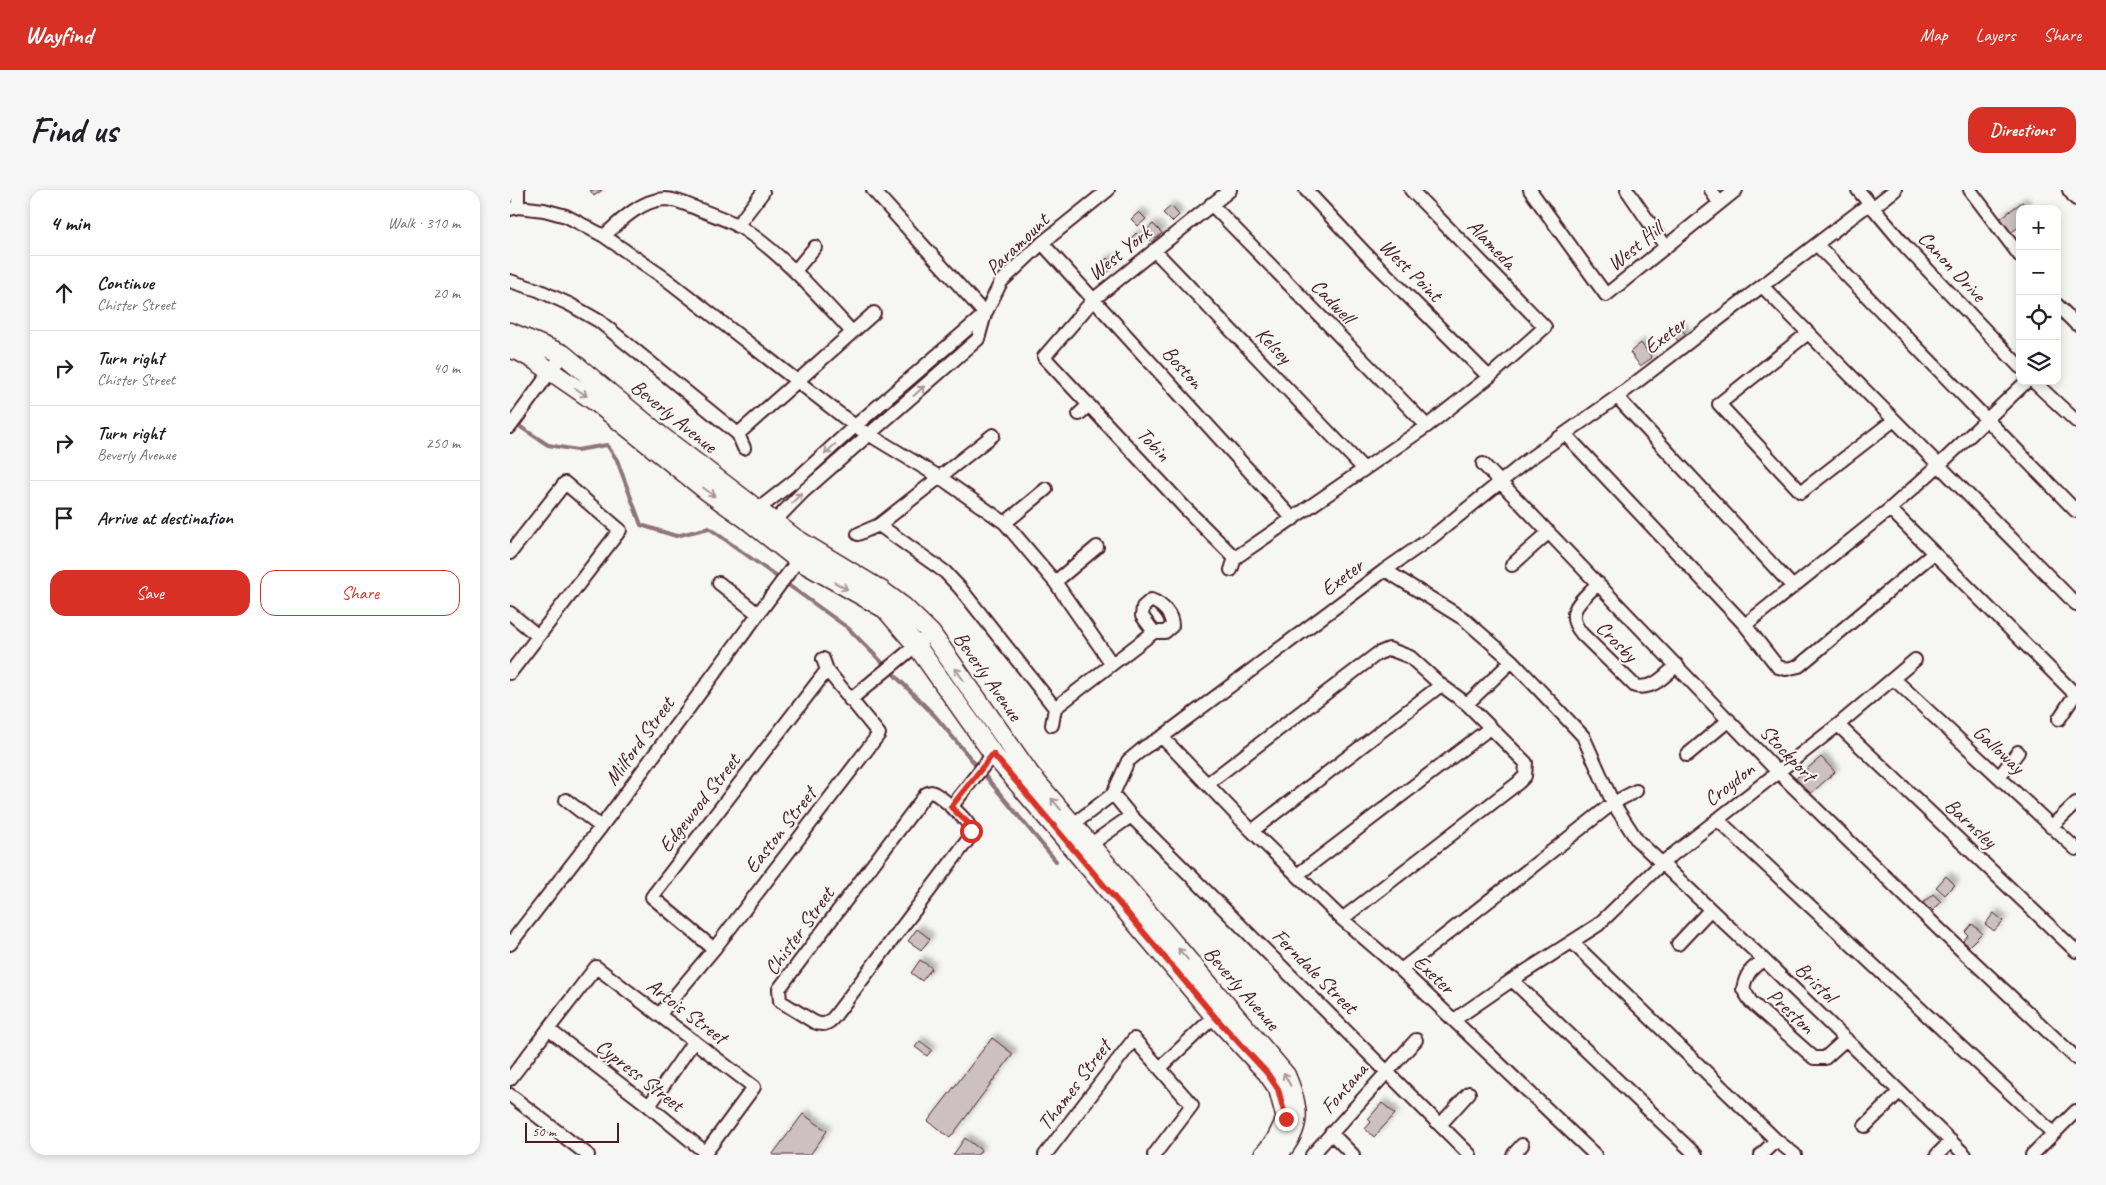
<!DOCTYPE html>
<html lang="en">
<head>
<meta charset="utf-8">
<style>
  :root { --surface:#fff; --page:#f6f6f6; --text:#202124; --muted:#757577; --line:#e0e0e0; --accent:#d93025 }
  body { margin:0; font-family:Caveat,sans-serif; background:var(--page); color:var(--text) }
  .controls { position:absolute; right:15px; top:15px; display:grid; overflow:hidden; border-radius:10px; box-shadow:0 2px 8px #0003 }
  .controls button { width:45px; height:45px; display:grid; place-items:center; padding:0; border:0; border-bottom:1px solid var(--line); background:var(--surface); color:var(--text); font:25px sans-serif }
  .scale { position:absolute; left:15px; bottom:12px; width:94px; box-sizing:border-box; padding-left:5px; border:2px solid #4a1f2b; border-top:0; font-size:14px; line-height:18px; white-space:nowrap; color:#4a1f2b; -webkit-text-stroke:4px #f6f6f2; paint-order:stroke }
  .stop { position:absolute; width:15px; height:15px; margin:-11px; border:4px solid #d93025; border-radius:50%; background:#fff }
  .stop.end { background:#d93025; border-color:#fff; box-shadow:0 1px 5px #0008 }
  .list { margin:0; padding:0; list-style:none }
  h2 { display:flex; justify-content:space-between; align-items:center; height:65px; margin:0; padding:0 20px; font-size:21px }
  h2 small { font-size:16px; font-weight:400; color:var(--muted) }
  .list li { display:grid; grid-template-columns:32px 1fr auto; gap:15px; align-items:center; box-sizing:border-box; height:75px; padding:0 20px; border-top:1px solid var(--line) }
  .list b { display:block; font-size:19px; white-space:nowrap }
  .list p { margin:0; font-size:16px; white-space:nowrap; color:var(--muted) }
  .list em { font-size:16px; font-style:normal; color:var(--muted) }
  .actions { display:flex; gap:10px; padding:15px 20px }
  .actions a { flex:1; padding:11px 0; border:1px solid var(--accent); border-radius:15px; text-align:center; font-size:18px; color:var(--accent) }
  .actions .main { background:var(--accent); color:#fff }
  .icon { flex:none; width:28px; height:28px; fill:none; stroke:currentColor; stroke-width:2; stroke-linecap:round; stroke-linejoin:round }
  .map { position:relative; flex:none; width:1566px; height:965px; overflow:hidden; border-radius:15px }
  header { display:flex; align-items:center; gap:30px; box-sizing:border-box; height:70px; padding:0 25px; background:var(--accent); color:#fff }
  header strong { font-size:24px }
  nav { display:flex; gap:28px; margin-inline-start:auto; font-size:18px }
  .intro { display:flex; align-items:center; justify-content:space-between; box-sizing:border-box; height:120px; padding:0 30px }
  h1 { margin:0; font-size:35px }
  .button { padding:12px 22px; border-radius:15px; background:var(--accent); color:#fff; font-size:18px; font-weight:700 }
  main { display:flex; gap:30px; padding:0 30px }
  aside { flex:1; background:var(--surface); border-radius:15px; box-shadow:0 2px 8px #0003 }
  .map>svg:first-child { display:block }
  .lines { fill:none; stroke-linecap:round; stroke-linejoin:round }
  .stream { stroke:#8e747a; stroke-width:4 }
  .building { fill:#ccc1c0; stroke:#4a1f2b; filter:url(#shadow) }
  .street-casing { stroke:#4a1f2b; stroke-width:16 }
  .secondary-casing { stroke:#4a1f2b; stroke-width:21 }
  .street { stroke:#f6f6f2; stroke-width:12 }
  .secondary { stroke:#f6f6f2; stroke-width:18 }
  .oneway { stroke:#a99598 }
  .route { stroke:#d93025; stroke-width:6 }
  .labels { text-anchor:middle; stroke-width:4; stroke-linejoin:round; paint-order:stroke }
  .street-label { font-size:21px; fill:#4a1f2b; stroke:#f6f6f2 }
</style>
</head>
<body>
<header>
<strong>Wayfind</strong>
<nav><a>Map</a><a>Layers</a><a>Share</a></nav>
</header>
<div class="intro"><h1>Find us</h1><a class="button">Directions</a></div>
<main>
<aside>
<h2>4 min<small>Walk · 310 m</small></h2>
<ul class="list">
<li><svg class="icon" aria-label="ahead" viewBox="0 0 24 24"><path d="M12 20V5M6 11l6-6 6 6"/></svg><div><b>Continue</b><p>Chister Street</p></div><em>20 m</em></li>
<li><svg class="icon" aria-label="right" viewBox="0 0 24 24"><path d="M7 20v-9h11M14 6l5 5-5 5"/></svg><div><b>Turn right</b><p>Chister Street</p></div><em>40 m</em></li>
<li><svg class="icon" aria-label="right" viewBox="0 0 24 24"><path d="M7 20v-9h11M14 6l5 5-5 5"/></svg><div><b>Turn right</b><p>Beverly Avenue</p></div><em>250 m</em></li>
<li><svg class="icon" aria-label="arrive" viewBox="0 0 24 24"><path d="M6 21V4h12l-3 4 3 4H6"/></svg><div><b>Arrive at destination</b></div></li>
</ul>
<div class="actions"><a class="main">Save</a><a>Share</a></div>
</aside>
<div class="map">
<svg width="1566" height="965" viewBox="0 0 1566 965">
  <defs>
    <filter id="shadow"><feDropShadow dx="4.5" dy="-4.5" stdDeviation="2.5" flood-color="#0004"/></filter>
  </defs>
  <rect width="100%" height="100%" fill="#f6f6f2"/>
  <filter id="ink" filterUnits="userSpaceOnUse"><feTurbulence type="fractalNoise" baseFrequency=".02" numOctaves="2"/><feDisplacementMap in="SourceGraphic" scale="10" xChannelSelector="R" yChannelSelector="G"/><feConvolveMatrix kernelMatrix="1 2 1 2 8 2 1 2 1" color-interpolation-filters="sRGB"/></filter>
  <g filter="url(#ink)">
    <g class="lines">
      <!-- stream -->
      <path class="stream" d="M6 234 38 255 67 260 97 255 107 270 131 335 166 346 199 338 338 438 426 527 546 671"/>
    </g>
    <!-- building -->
    <path class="building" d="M80 0H92L84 6Z
      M1512 12 1518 19H1510V36L1498 45 1487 31Z
      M661 16 669 25 662 32 653 23Z
      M629 22 636 29 628 36 621 29Z
      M643 34 652 43 642 52 633 43Z
      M626 43 633 50 625 57 619 50Z
      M597 68 604 77 595 85 588 77Z
      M1169 136 1178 147 1170 154 1161 142Z
      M1131 153 1142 168 1130 176 1120 162Z
      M1311 567 1325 582 1297 607 1283 591Z
      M1436 686 1445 695 1435 705 1426 697Z
      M1423 704 1431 712 1423 721 1420 718 1416 722 1410 716Z
      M1484 723 1493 731 1484 741 1475 734Z
      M1462 734 1472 743 1459 756 1453 751 1458 745 1455 742Z
      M407 739 420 749 411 760 398 751Z
      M410 770 422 778 412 791 401 783Z
      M482 848 503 864 440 948 418 931Z
      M410 851 422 860 417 866 405 857Z
      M872 913 885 924 864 947 855 939 861 932 858 929Z
      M293 924 317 941 300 965H262Z
      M455 948 471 960 468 965H443Z"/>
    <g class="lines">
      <!-- street casing -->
      <g class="street-casing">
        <path id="street" d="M8 0V17
          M363 0 475 124
          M796 0 855 63 979 187
          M901 0 1035 137
          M1020 0 1096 105 1226 0
          M1117 0 1156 57
          M1201 0 1209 13
          M1348 0 1396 57 1510 177
          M1460 0 1510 66
          M1559 0 1566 9
          M701 14 917 236
          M1362 18 1385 0
          M0 19 8 17 34 20 56 26 94 46 156 89 345 236 431 288 495 333 545 392 602 474
          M227 36 253 2
          M94 46C110 31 131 10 155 9 166 9 178 15 188 19 201 24 215 29 227 35 269 60 309 106 342 142
          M532 53 783 329
          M1307 55 1566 321
          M644 60 854 279
          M285 81 305 57
          M0 91 28 100 59 114 89 131 228 244 234 258
          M1252 96 1566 414
          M1547 115 1566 134
          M1298 143 1209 214 1291 302 1384 230
          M534 167 676 319 725 368
          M534 167 584 109 720 0
          M1523 191 1566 231
          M1107 207 1283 397
          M569 224 579 215
          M0 237 53 164
          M228 244 364 123
          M1056 245 1235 435 1268 477 1276 479 1289 476 1424 363
          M973 274 1267 581 1430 740 1566 868
          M1380 319 1565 504
          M242 324 288 288 345 236 475 124
          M495 333 536 299
          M369 335 483 245
          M258 338 293 302 468 149 475 124 491 92 532 53 598 0
          M348 344 369 335 435 382 450 398 545 518 542 535
          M0 363 55 293 110 340 0 483
          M1002 375 1039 342
          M721 380 725 368 917 236 979 187 1035 137
          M875 380 954 429 1002 471 1073 546 1103 613 1127 650 1254 770 1455 965
          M545 392 587 357
          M209 393 248 424
          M1088 393C1073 410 1052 421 1072 444L1125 496C1144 500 1154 486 1167 475
          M0 423 28 446
          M1235 435 1380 319 1429 275 1517 191
          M313 469 317 480 369 544
          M1384 489 1566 659
          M340 510 421 443
          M957 514 1002 471
          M545 518 644 442H655L662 436C662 424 652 414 641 410L633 417 632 426 644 442
          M1549 529 1566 503
          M1328 535 1566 761
          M1177 565 1219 530
          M1489 587 1508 562
          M697 594 867 464 879 459 900 467 931 495 957 514 1016 573 1015 586 1008 593 832 729
          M421 602C429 604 458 630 460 638 461 642 460 643 460 647L324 827C318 834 313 836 304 832L270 811 269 799 416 604Z
          M603 604 618 571 635 557 652 547
          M56 610 91 637
          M441 617 483 564
          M1207 629 1543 943
          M1541 637 1566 613
          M557 639 603 604 621 626 960 965
          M742 641 931 495
          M574 659 621 626
          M787 685 980 538
          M1062 752 1266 950 1285 965
          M0 754 91 637 288 370
          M1168 754 1200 720
          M204 759 142 707 317 480
          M1254 770C1241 778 1236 784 1233 799L1241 812 1304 868H1315L1336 849
          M891 780 1103 613 1126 601
          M1002 790 1186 965
          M149 825 204 759 369 544
          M944 830 1002 790 1088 735 1152 673 1328 535 1405 470
          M38 839 139 916 196 963
          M650 878 710 821
          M0 889 86 777 244 897 194 965
          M0 905 78 965
          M139 916 184 851
          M930 935 959 903
          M1355 936 1389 902
          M821 943 843 965
          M535 965 624 849 682 915 644 965
          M802 965 906 850
          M1003 965 1012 955
          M1085 965 891 780 832 729 742 641 652 547 875 380 921 348 1019 269 1107 207 1359 14
          M1251 965 1266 950
          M1427 965 1441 951
          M1522 965 1566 921"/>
      </g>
      <!-- secondary casing -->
      <g class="secondary-casing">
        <path id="secondary" d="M0 142 53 164 150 245 285 348 371 400 394 417 421 443 520 584 776 885C790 918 793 937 768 965
          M0 159 8 161 26 171 87 213 198 302 236 329 288 370 375 419 406 455 483 564 705 827 757 883 768 899 776 929 765 951 753 965"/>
      </g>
      <!-- street -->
      <use href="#street" class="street"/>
      <!-- secondary -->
      <use href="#secondary" class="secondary"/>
    </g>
    <!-- one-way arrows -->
    <defs><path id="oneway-shaft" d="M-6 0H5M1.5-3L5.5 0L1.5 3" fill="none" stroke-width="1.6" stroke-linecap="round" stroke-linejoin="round" transform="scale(1.25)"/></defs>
    <g class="oneway">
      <use href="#oneway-shaft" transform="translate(409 201) rotate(-42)"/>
      <use href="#oneway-shaft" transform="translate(71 202) rotate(35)"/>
      <use href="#oneway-shaft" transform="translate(320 259) rotate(137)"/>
      <use href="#oneway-shaft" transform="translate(199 302) rotate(37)"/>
      <use href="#oneway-shaft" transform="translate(287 308) rotate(-45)"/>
      <use href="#oneway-shaft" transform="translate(331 396) rotate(28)"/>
      <use href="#oneway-shaft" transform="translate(449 484) rotate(-125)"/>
      <use href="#oneway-shaft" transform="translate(546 614) rotate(-130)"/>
      <use href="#oneway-shaft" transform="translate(673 764) rotate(-131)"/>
      <use href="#oneway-shaft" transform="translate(777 889) rotate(-117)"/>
    </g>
  </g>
  <g class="lines" filter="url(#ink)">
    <!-- route -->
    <path class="route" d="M461 641 458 633 441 617 483 564 705 827 757 883 768 899 776 929"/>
  </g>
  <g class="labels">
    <!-- street labels -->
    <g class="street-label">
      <text transform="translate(507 54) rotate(-44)" y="7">Paramount</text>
      <text transform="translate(982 54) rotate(46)" y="7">Alameda</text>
      <text transform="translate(1125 56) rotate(-39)" y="7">West Hill</text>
      <text transform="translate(609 63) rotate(-39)" y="7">West York</text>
      <text transform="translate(1442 76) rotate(47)" y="7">Canon Drive</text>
      <text transform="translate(901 80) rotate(45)" y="7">West Point</text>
      <text transform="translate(823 111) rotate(46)" y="7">Cadwell</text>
      <text transform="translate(1155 145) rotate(-37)" y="7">Exeter</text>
      <text transform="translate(764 155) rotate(46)" y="7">Kelsey</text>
      <text transform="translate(673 177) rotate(48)" y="7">Boston</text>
      <text transform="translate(164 226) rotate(39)" y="7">Beverly Avenue</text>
      <text transform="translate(644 254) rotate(47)" y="7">Tobin</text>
      <text transform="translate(832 387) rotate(-37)" y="7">Exeter</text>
      <text transform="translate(1107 451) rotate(45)" y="7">Crosby</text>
      <text transform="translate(478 486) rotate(55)" y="7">Beverly Avenue</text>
      <text transform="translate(129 551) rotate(-54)" y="7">Milford Street</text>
      <text transform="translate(1489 559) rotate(43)" y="7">Galloway</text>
      <text transform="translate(1278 563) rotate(46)" y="7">Stockport</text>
      <text transform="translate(1219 594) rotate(-38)" y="7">Croydon</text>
      <text transform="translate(189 613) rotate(-52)" y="7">Edgewood Street</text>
      <text transform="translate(1461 633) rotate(43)" y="7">Barnsley</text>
      <text transform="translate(270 640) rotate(-52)" y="7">Easton Street</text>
      <text transform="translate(289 741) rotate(-54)" y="7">Chister Street</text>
      <text transform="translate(805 781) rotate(45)" y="7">Ferndale Street</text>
      <text transform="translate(924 784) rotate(43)" y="7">Exeter</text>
      <text transform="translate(1306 792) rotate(44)" y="7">Bristol</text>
      <text transform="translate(732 798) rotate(49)" y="7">Beverly Avenue</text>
      <text transform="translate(177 821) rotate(37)" y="7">Artois Street</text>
      <text transform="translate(1281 821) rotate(43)" y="7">Preston</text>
      <text transform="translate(130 885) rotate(38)" y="7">Cypress Street</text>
      <text transform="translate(564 895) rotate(-53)" y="7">Thames Street</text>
      <text transform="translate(834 898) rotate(-49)" y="7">Fontana</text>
    </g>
  </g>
</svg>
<div class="controls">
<button>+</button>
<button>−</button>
<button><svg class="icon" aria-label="locate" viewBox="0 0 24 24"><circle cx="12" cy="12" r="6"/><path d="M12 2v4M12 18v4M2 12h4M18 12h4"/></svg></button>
<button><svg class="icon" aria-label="layers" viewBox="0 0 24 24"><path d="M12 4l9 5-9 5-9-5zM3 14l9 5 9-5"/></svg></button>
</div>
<div class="scale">50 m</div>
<div class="stop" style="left:461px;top:641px"></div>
<div class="stop end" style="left:776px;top:929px"></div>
</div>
</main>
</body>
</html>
